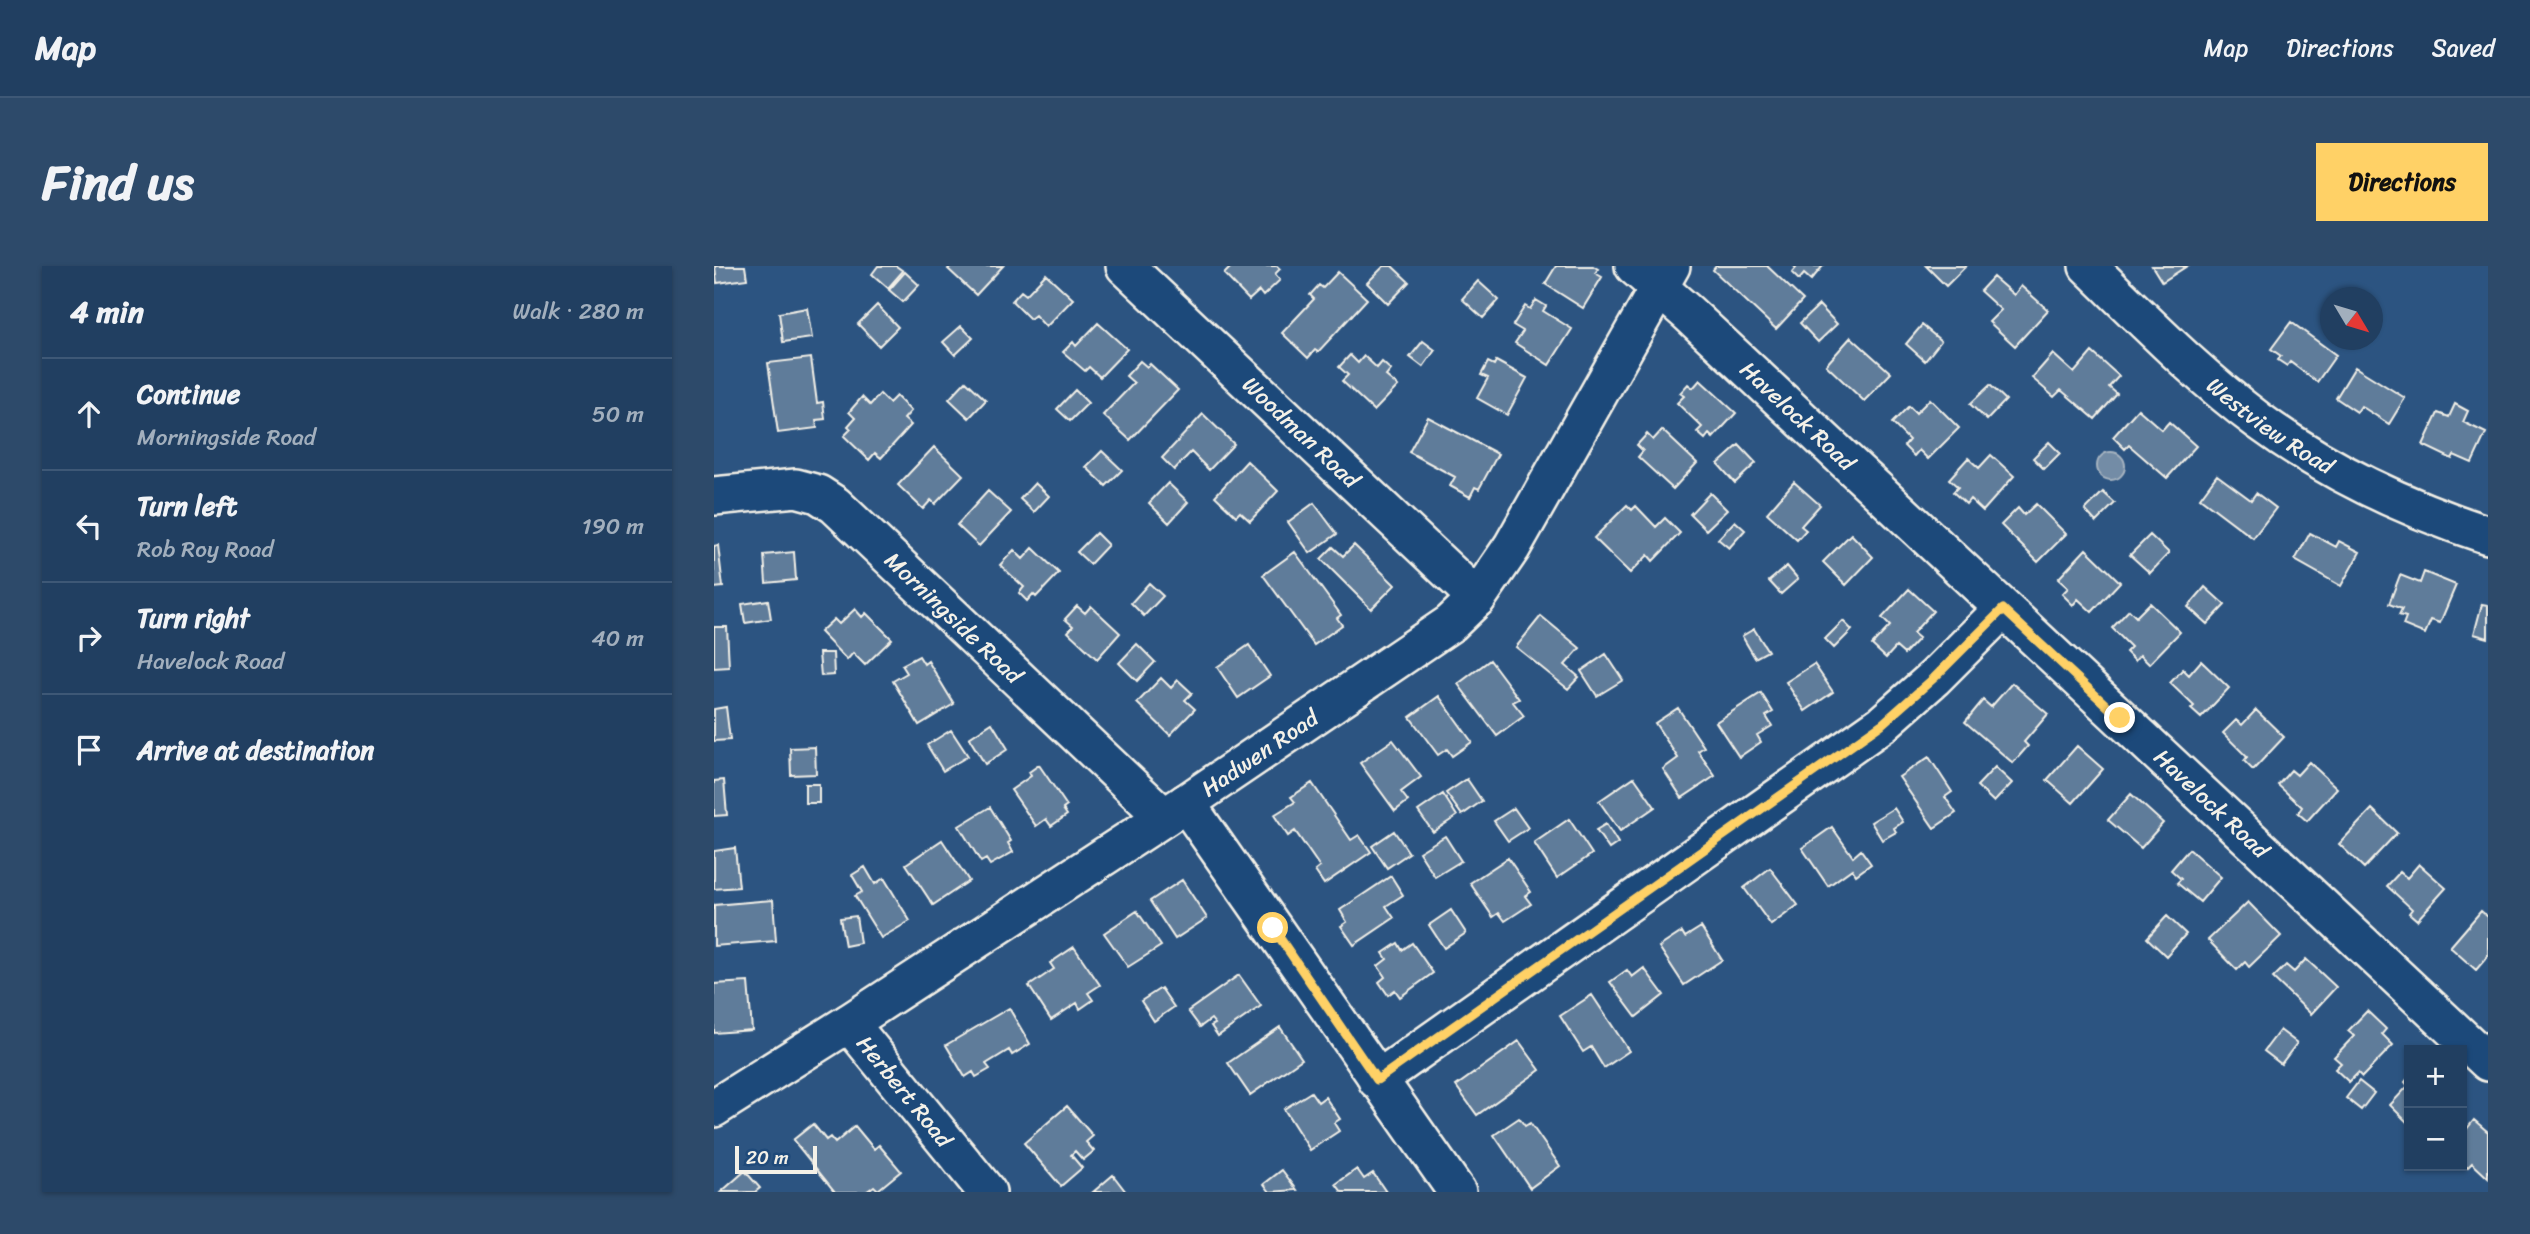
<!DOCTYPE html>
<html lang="en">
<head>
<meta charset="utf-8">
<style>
  :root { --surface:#213f61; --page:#2d4a6a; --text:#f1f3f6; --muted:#a2afbd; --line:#3e5876; --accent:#ffd166 }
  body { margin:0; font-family:Sriracha,sans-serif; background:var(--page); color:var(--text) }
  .controls { position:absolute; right:21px; bottom:21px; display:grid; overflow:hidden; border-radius:0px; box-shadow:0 2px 5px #0004 }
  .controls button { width:63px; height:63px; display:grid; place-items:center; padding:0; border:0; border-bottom:2px solid var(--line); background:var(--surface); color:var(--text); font:35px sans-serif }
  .compass { position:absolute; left:1606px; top:21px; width:63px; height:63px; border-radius:50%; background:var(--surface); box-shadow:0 2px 5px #0004; rotate:128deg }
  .scale { position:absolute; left:21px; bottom:18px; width:82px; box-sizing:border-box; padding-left:7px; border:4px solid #f4f1e8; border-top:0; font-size:19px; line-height:24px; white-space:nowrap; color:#f4f1e8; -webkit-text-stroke:5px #1f4a7a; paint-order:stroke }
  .stop { position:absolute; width:21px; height:21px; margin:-16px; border:5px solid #ffd166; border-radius:50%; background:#fff }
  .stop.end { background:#ffd166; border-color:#fff; box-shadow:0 2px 7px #0008 }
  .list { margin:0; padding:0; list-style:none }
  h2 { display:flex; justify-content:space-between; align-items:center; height:91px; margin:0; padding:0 28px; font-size:30px }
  h2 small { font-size:23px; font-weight:400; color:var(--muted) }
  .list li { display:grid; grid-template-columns:46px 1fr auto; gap:21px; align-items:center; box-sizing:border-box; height:112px; padding:0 28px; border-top:2px solid var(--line) }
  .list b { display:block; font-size:26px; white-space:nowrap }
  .list p { margin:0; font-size:23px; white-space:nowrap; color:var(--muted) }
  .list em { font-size:23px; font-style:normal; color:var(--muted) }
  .icon { flex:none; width:38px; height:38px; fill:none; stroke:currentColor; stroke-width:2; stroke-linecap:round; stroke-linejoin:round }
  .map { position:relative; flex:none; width:1774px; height:926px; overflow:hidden; border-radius:0px }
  header { display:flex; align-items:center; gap:42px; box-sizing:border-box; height:98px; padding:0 35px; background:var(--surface); border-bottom:2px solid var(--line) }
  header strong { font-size:33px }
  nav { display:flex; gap:38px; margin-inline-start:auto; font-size:24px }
  .intro { display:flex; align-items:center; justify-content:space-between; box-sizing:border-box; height:168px; padding:0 42px }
  h1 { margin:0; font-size:49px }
  .button { padding:18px 32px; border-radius:0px; background:var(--accent); color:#111; font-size:24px; font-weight:700 }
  main { display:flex; gap:42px; padding:0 42px }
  aside { flex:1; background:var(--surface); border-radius:0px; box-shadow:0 2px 5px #0004 }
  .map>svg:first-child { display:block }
  .water { fill:#738ca6; stroke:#a7b4c0; stroke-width:2 }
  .building { fill:#5e7b9a; stroke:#f4f1e8; stroke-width:2 }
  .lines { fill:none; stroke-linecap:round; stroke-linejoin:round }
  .minor-casing { stroke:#f4f1e8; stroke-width:42 }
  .minor { stroke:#1f4a7a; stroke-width:37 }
  .route { stroke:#ffd166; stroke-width:9 }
  .labels { text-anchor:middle; stroke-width:5; stroke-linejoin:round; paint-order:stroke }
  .street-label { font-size:23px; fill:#f4f1e8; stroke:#1f4a7a }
</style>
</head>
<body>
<header>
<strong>Map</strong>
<nav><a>Map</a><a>Directions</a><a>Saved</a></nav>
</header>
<div class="intro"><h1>Find us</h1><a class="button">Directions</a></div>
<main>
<aside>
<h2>4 min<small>Walk · 280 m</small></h2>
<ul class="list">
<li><svg class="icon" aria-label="ahead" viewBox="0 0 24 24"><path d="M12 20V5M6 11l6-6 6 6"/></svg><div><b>Continue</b><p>Morningside Road</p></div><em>50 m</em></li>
<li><svg class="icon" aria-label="left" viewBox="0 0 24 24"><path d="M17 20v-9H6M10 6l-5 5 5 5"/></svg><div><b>Turn left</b><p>Rob Roy Road</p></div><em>190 m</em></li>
<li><svg class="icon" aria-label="right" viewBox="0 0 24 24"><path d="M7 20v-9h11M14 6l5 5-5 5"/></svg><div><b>Turn right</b><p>Havelock Road</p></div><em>40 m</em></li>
<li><svg class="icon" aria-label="arrive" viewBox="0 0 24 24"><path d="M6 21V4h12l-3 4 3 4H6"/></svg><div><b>Arrive at destination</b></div></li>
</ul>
</aside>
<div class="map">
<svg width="1774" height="926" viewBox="0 0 1774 926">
  <rect width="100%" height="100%" fill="#2c5481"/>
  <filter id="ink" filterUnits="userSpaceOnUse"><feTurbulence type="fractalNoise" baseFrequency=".0143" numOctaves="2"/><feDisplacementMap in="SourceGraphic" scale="14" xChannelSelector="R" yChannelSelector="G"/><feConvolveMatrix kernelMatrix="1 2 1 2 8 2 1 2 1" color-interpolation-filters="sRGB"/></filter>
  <g filter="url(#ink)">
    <!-- water -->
    <path class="water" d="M1383 200a14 14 0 1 1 28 0a14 14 0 1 1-28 0Z"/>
    <!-- building -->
    <path class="building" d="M1 0H31L33 13 3 17Z
      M164 0H182L189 5 174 22 158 8Z
      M237 0H289L262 29 234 3Z
      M518 0H563L566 3 561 8 566 14 549 30 545 25 535 34 510 8Z
      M670 0H678L695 16 674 38 653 17Z
      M842 0H879L884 3 881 7 888 11 869 42 831 18Z
      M1002 0H1053L1089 34 1062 63 999 4Z
      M1080 0H1109L1097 14 1090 8 1085 14 1078 7 1082 2Z
      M1212 0H1252L1232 20Z
      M1438 0H1473L1448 16Z
      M191 6 205 19 189 36 175 24Z
      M624 6 653 33 604 86 601 84 594 92 568 67 600 33 596 29 605 19 609 22Z
      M332 8 359 33 332 61 321 49 316 53 298 35 307 25 312 29Z
      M1279 11 1300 29 1307 20 1334 44 1301 80 1275 56 1287 44 1266 25Z
      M764 15 785 34 769 52 748 33Z
      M822 34 832 40 829 45 858 63 835 99 801 77 809 65 799 59 811 40 816 43Z
      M163 39 184 61 165 80 144 58Z
      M1105 39 1123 58 1104 76 1086 57Z
      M93 42 98 72 69 76 65 47Z
      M1577 56 1622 89 1603 116 1576 96 1573 100 1564 94 1567 90 1557 83Z
      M384 57 413 83 386 111 375 101 371 105 349 86 359 76 362 80Z
      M1208 59 1227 75 1211 95 1192 78Z
      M247 60 259 72 241 89 229 76Z
      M1137 71 1177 107 1150 135 1112 99Z
      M709 75 721 84 709 101 696 91Z
      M1378 86 1405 110 1395 121 1403 128 1381 153 1347 124 1340 131 1318 112 1339 88 1360 107Z
      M636 89 644 97 650 90 663 102 668 96 677 104 672 110 684 120 660 145 628 115 634 109 625 101Z
      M97 92 103 137 109 136 111 153 102 154 103 162 64 167 54 97Z
      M426 95 433 101 436 98 464 124 416 174 389 149 420 117 412 110Z
      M782 95 813 112 793 149 763 132 774 112 767 109 774 96 780 99Z
      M1641 101 1691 132 1675 158 1647 140 1643 146 1622 132Z
      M986 114 1022 147 999 172 995 168 991 173 983 166 988 161 963 137 970 130 966 127 974 118 979 122Z
      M252 115 272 134 255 152 235 133Z
      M1276 119 1292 134 1273 154 1256 138Z
      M361 124 374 137 356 155 343 143Z
      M166 128 175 137 182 130 197 145 190 153 197 159 167 192 161 187 155 194 130 170 137 163 134 160 141 152 135 146 148 131 156 139Z
      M1216 133 1245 162 1214 193 1205 184 1200 190 1190 180 1195 174 1178 157 1195 140 1202 147Z
      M1741 138 1754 145 1749 156 1772 167 1758 197 1740 189 1738 193 1709 179 1724 147 1735 151Z
      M1424 143 1448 164 1455 156 1482 180 1453 212 1415 179 1411 183 1399 171Z
      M489 148 520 178 495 204 477 186 460 204 448 192Z
      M714 151 784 188 765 223 761 221 756 231 736 220 741 211 695 186Z
      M948 164 983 197 959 223 924 191 929 185 923 179 933 168 939 174Z
      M1335 176 1346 187 1330 203 1319 192Z
      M1025 179 1042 197 1021 217 1004 198Z
      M220 181 249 209 221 238 217 234 209 243 184 219Z
      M388 185 408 204 392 220 372 201Z
      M1277 189 1300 210 1269 245 1256 233 1252 238 1239 226 1244 221 1235 213 1254 192 1265 202Z
      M533 195 564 225 536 255 526 246 522 250 501 230Z
      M1503 209 1537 234 1542 227 1562 242 1539 272 1486 232Z
      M1080 216 1106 239 1087 260 1092 264 1083 274 1053 247Z
      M321 217 335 230 320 246 306 233Z
      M454 217 474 236 455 257 435 237Z
      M274 225 297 246 265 280 243 259Z
      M1389 226 1401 237 1382 256 1371 244Z
      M996 227 1013 244 992 264 976 248Z
      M600 237 623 268 596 287 574 256Z
      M1322 238 1352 268 1324 296 1287 259 1304 242 1310 249Z
      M913 239 918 244 922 240 942 261 951 252 966 267 939 295 934 289 916 307 880 272Z
      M1021 255 1031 264 1015 282 1004 273Z
      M382 267 394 279 376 298 363 286Z
      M1596 267 1622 281 1625 275 1646 286 1627 320 1581 294Z
      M1137 268 1159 291 1132 319 1109 296Z
      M1436 269 1455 287 1436 307 1416 289Z
      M4 279 9 321 0 322V280Z
      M640 279 681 319 657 343 607 293 619 281 629 290Z
      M319 282 345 307 322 331 319 328 313 335 305 327 310 321 286 299 300 284 309 293Z
      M1372 283 1406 316 1378 346 1364 333 1359 339 1348 328 1354 322 1344 313Z
      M80 286 82 314 52 317 50 289Z
      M581 286 627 349 623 352 628 359 600 379 549 309Z
      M1073 300 1084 313 1067 328 1055 315Z
      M1710 306 1742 319 1726 357 1717 354 1711 368 1689 359 1692 351 1685 349 1688 343 1675 338 1686 309 1706 317Z
      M435 317 449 330 430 350 417 337Z
      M1491 321 1511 339 1493 358 1474 341Z
      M1195 323 1219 345 1199 367 1205 372 1190 388 1182 381 1172 392 1158 379 1176 360 1168 352Z
      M54 334 57 353 31 357 28 338Z
      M1436 337 1466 366 1435 398 1426 389 1421 395 1412 386 1417 381 1398 362 1415 344 1422 351Z
      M1768 338 1774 339V372L1760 368Z
      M363 340 371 347 377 340 406 367 383 393 354 366 359 360 351 353Z
      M141 343 148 351 152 347 178 373 151 399 139 387 133 394 106 366 120 353 125 358Z
      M827 350 866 382 851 399 865 411 854 423 802 381Z
      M1129 355 1138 364 1120 382 1111 373Z
      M0 361H13L15 401 0 402Z
      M1040 363 1054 385 1041 392 1028 370Z
      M423 378 441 396 423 415 405 397Z
      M535 379 556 410 524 432 503 401Z
      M105 387H119L120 409 107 410Z
      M892 388 909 414 883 430 867 405Z
      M205 390 210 398 214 395 240 438 205 459 179 415 193 407 188 399Z
      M776 394 805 433 799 436 810 450 783 470 744 418Z
      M1487 395 1515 422 1487 452 1477 443 1480 440 1456 417 1469 403 1475 409Z
      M1100 398 1119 426 1091 445 1072 416Z
      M447 412 457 422 464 414 478 427 471 434 481 443 456 469 423 437Z
      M1298 417 1334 448 1310 476 1314 480 1299 497 1251 456 1269 434 1277 441Z
      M1047 427 1059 446 1052 450 1058 460 1043 469 1047 476 1025 491 1002 456Z
      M725 430 758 476 738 490 733 483 724 489 696 451Z
      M12 441 16 474 0 475V443Z
      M964 442 990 481 984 485 1001 510 968 532 949 503 964 492 941 457Z
      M1542 444 1570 471 1539 504 1530 495 1533 491 1509 467 1522 454 1528 459Z
      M278 457 294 483 271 498 255 472Z
      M237 464 254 490 229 505 213 479Z
      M679 474 707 511 687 526 694 535 681 545 646 497Z
      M1363 480 1389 503 1359 537 1333 514Z
      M101 481 102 508 77 509 76 482Z
      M1215 491 1238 526 1231 531 1242 547 1220 562 1185 511Z
      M1595 496 1623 522 1593 555 1584 547 1588 541 1564 519 1577 504 1583 509Z
      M325 499 353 540 349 543 353 549 337 560 332 553 322 560 297 524 317 510 315 506Z
      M1281 501 1298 517 1280 536 1263 520Z
      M920 511 941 541 906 565 885 535Z
      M753 513 768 535 748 549 732 527Z
      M10 514 13 549 0 550V515Z
      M598 517 637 574 645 569 657 586 610 618 601 605 606 601 581 565 574 570 560 549 581 536 577 531Z
      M91 518H105V537H91Z
      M729 528 743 550 719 566 704 545Z
      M1417 528 1449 557 1427 582 1394 554Z
      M276 541 297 575 294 577 299 586 276 599 272 593 267 596 245 560Z
      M800 542 814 562 794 575 780 555Z
      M1180 542 1189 556 1180 562 1182 566 1168 574 1157 556Z
      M1658 543 1683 567 1650 602 1625 578Z
      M855 553 878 588 843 612 820 577Z
      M892 558 904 577 895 583 882 564Z
      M1118 561 1139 591 1147 584 1157 598 1142 609 1138 603 1114 620 1088 582Z
      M680 565 695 587 673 602 658 580Z
      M731 570 747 595 721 611 705 586Z
      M228 574 255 615 219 639 192 598Z
      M21 582 25 621 0 623V585Z
      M1475 583 1507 611 1486 636 1463 617 1467 613 1457 604Z
      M794 592 817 626 811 630 817 638 791 655 785 647 779 651 756 617Z
      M1705 598 1732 622 1703 654 1695 647 1698 643 1673 620 1686 606 1693 612Z
      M151 601 161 618 170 612 196 655 167 672 141 630 148 626 138 609Z
      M1056 602 1084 639 1057 659 1030 622Z
      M677 610 689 629 672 640 680 652 640 679 627 660 633 656 626 644Z
      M468 614 493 652 461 673 436 635Z
      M59 634 62 675 0 680V639Z
      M1534 636 1567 670 1535 701 1531 696 1523 704 1494 674Z
      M737 644 752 667 730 682 715 659Z
      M423 645 447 680 414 701 390 667Z
      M1767 645 1774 651V690L1762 704 1736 681Z
      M142 650 146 677 131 680 126 652Z
      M1453 650 1472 668 1452 690 1433 672Z
      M987 661 1008 694 970 719 945 681 968 666 971 671Z
      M684 677 688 684 698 677 719 707 686 731 681 724 674 729 665 716 671 711 664 700 673 693 669 687Z
      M360 681 386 719 374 727 379 734 366 743 363 737 337 754 315 720 340 703 336 697Z
      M1592 693 1622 721 1597 748 1559 712 1572 699 1580 706Z
      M930 702 950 729 922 751 896 716 913 704 918 711Z
      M525 709 547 740 504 770 497 760 501 758 497 753 486 761 474 745Z
      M34 716 38 764 0 767V718Z
      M447 722 460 741 440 755 427 735Z
      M878 729 915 785 890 802 877 781 869 786 846 750Z
      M295 742 316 778 298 789 295 784 272 798 276 803 262 811 259 806 251 811 232 779Z
      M1653 745 1672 763 1668 768 1679 779 1648 811 1644 807 1635 816 1621 803 1627 797 1620 791 1640 770 1634 765Z
      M566 761 588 793 536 829 514 797Z
      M1566 764 1583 777 1567 798 1550 785Z
      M805 775 826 804 763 849 742 820Z
      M1695 811V858L1676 839 1694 820 1691 816Z
      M1645 815 1660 827 1647 844 1632 832Z
      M597 826 604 836 611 831 626 853 620 857 625 865 596 884 570 843Z
      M353 840 379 870 372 876 380 885 369 894 361 885 357 889 368 902 347 920 310 877Z
      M805 852 811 860 816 857 846 900 816 922 780 869Z
      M1760 854 1774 866V912L1758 897 1753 902 1748 897 1750 889 1748 887V869Z
      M99 858 112 874 116 871 121 877 141 860 160 883 165 879 187 905 164 924 160 920 152 926H121L79 874Z
      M643 903 650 913 659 907 672 926H628L622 918Z
      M568 904 583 924 556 926 550 918Z
      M31 905 46 922 41 926H7Z
      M399 909 412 926H379Z"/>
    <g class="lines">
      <!-- minor casing -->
      <g class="minor-casing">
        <g id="minor">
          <path id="s1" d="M411 0 763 332"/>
          <path id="s2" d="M920 0 974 47 1774 796"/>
          <path id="s3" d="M1374 0C1429 53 1483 109 1545 155 1614 206 1692 242 1774 269"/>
          <path id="s4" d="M0 230 82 222 104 228 121 239 450 551"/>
          <path d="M472 537 743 926"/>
          <path id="s5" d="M135 757 273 926"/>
          <path d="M663 814 1168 458 1220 412 1289 343"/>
          <path id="s6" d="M0 842 135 757 472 537 737 357 763 332 798 281 957 0"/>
        </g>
      </g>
      <!-- minor -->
      <use href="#minor" class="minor"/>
    </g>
  </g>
  <g class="lines" filter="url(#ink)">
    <!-- route -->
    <path class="route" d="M559 662 663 814 1168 458 1220 412 1289 343 1406 452"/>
  </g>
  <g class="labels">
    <!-- street labels -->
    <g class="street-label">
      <text dy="8" stroke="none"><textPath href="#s2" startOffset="222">Havelock Road</textPath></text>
      <text dy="8" stroke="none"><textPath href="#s3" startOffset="243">Westview Road</textPath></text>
      <text dy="8" stroke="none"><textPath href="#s1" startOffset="242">Woodman Road</textPath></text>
      <text dy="8" stroke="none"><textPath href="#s4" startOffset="289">Morningside Road</textPath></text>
      <text dy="8" stroke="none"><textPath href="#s6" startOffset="651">Hadwen Road</textPath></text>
      <text dy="8" stroke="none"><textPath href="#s2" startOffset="789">Havelock Road</textPath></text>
      <text dy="8" stroke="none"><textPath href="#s5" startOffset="88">Herbert Road</textPath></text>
    </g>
  </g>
</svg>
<div class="controls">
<button>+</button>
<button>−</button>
</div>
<svg class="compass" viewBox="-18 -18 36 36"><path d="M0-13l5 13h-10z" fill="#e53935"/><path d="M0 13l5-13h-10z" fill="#a2afbd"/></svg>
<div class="scale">20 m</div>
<div class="stop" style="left:559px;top:662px"></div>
<div class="stop end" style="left:1406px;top:452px"></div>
</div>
</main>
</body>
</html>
